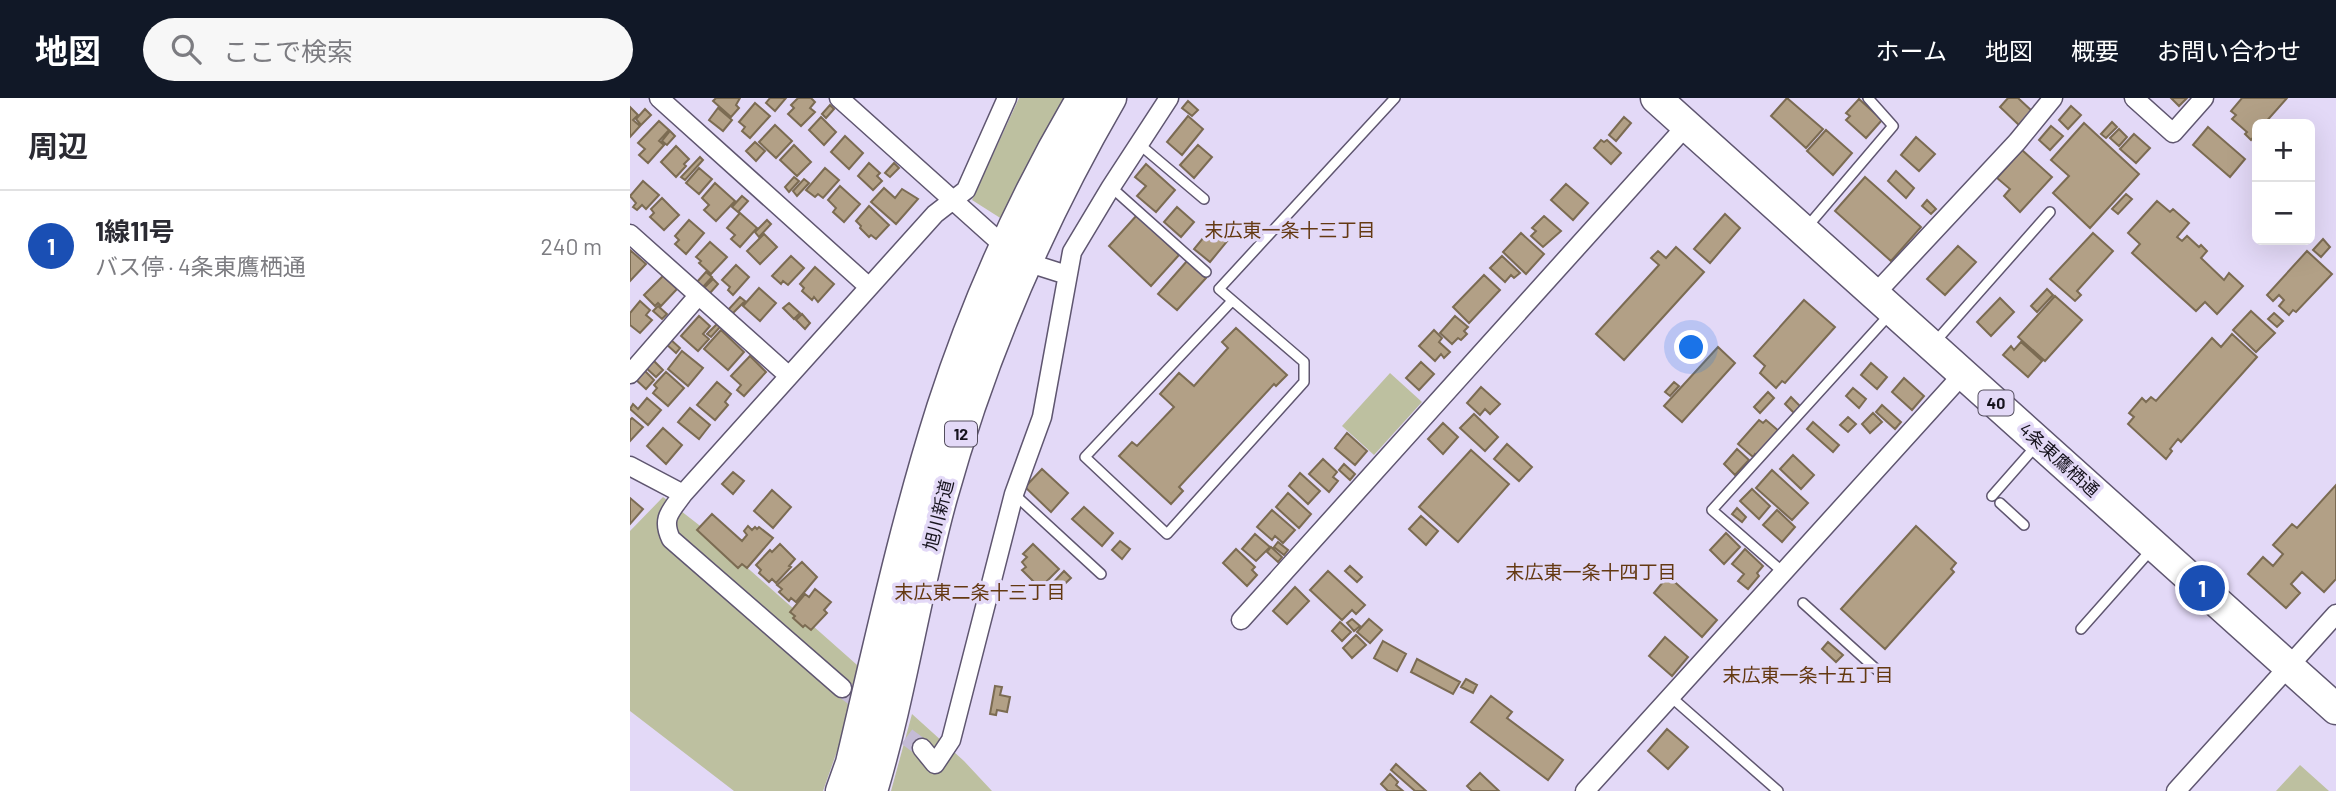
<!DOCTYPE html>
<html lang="ja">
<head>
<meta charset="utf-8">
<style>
  :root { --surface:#fff; --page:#f7f7f7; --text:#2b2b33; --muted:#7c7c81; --line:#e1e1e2; --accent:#111827 }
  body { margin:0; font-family:Barlow,"Noto Sans JP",sans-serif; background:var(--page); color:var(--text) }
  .controls { position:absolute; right:21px; top:21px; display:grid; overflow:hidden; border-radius:10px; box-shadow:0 7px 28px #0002 }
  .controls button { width:63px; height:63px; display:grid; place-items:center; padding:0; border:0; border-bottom:2px solid var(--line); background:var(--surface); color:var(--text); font:35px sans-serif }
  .you { position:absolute; left:1062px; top:250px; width:24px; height:24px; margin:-18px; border:5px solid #fff; border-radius:50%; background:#1a73e8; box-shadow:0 0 0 10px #1a73e833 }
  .badge { display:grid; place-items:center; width:46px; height:46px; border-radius:50%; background:var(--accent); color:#fff; font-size:23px; font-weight:700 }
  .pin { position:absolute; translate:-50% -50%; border:4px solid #fff; box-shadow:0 2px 7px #0006 }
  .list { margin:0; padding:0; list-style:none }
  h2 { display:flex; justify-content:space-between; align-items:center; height:91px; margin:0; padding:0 28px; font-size:30px }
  h2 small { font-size:23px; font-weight:400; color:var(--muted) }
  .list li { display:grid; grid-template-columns:46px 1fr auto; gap:21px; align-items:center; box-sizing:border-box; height:112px; padding:0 28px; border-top:2px solid var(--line) }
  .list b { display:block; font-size:26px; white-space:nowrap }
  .list p { margin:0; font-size:23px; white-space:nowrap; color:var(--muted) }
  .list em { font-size:23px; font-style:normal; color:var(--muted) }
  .icon { flex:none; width:38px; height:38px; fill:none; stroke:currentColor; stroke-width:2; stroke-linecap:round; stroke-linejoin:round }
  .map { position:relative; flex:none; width:1706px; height:693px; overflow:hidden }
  header { display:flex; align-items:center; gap:42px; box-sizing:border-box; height:98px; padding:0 35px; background:var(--accent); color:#fff }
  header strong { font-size:33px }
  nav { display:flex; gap:38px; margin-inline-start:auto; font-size:24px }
  .search { width:490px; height:63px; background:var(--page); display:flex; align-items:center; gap:18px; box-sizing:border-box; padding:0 24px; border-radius:38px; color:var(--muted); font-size:26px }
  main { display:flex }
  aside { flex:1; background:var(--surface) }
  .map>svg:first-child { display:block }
  .green { fill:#bdc0a0 }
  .building { fill:#b2a086; stroke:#7b6b52; stroke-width:2 }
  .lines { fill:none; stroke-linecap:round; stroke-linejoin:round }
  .minor-tunnel { stroke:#c4bbd6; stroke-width:18; stroke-dasharray:18 9; stroke-linecap:butt }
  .service-casing { stroke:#5f5670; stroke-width:12 }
  .minor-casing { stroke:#5f5670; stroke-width:21 }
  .trunk-casing { stroke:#5f5670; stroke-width:33 }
  .service { stroke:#fff; stroke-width:9 }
  .minor { stroke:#fff; stroke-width:18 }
  .trunk { stroke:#fff; stroke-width:30 }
  .labels { text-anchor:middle; stroke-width:7; stroke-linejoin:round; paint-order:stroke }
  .shield { fill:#e3d9f7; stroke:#544e5e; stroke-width:2 }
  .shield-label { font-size:16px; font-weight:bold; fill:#16131d }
  .street-label { font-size:18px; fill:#16131d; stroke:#e3d9f7 }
  .neighbourhood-label { font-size:19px; fill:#643912; stroke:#e3d9f7 }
</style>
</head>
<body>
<header>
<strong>地図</strong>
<div class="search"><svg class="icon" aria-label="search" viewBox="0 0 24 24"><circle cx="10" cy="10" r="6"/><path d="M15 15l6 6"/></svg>ここで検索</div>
<nav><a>ホーム</a><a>地図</a><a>概要</a><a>お問い合わせ</a></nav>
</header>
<main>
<aside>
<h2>周辺<small></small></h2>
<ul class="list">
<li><span class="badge" style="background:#1a4fb4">1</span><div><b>1線11号</b><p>バス停 · 4条東鷹栖通</p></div><em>240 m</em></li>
</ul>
</aside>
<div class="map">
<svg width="1706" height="693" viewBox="0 0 1706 693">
  <rect width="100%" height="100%" fill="#e3d9f7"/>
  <!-- green -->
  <path class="green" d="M389 0H434L375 123 342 102Z
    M760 275 792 304 744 357 712 328Z
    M33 399 69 427 235 574 193 693H104L0 613V433Z
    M282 616 334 663 362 693H261Z
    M1670 667 1699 693H1646Z"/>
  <!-- building -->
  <path class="building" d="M86 0H110L106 7 109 10 101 19 83 3Z
    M140 0H156L145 13 136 5Z
    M168 0H181L185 4 180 10 185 14 171 28 158 16 164 10 161 7Z
    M1157 0 1193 31 1176 50 1141 18Z
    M1378 0H1388L1403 14 1390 28 1370 9Z
    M1541 0H1557L1549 8Z
    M1612 0H1657L1634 26H1627V35L1621 42 1615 36 1617 34 1602 21 1606 17 1601 13Z
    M1229 1 1252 22 1236 40 1216 22 1220 18 1216 15Z
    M558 3 568 12 562 18 552 10Z
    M125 5 140 18 120 40 112 33 115 29 109 24Z
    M200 7 204 11 196 20 192 16Z
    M1441 8 1451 17 1438 31 1429 22Z
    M0 9 8 17 3 22 10 28 0 39Z
    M88 10 102 22 93 33 79 22Z
    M15 11 21 17 11 27 6 21Z
    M558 18 573 31 552 57 537 44Z
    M191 19 206 34 194 47 179 32Z
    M994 19 1001 25 986 43 979 37Z
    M29 23 39 32 29 43 34 47 18 65 9 57 15 51 8 45Z
    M1482 24 1487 29 1476 40 1471 36Z
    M1454 25 1509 76 1460 130 1423 95 1439 78 1421 62Z
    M145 27 162 43 146 60 129 44Z
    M1421 28 1433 38 1420 52 1409 42Z
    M1578 29 1615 61 1600 79 1563 47Z
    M1489 31 1497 39 1489 48 1480 40Z
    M1196 32 1222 55 1203 77 1177 53Z
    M40 33 45 38 37 47 32 43Z
    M1504 36 1520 50 1506 65 1490 51Z
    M215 38 233 55 219 71 201 54Z
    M1286 39 1305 56 1289 73 1271 57Z
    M971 42 974 44 977 42 991 55 981 66 964 50Z
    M125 44 135 53 126 63 116 53Z
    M164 47 181 64 167 78 150 62Z
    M568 47 582 59 564 80 550 67Z
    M46 48 59 61 54 66 56 68 46 79 31 64Z
    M1392 52 1422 79 1390 114 1374 98 1380 91 1367 80Z
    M70 59 73 62 55 82 51 79Z
    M239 65 250 75 247 78 252 83 243 92 228 78Z
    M264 65 269 70 260 79 255 75Z
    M516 66 545 92 526 114 507 98 516 88 505 79Z
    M69 70 82 81 69 96 56 85Z
    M195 70 209 82 193 100 188 96 185 99 176 92Z
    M1266 73 1284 90 1276 100 1258 83Z
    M164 79 169 83 159 94 155 89Z
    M1235 79 1291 129 1261 163 1205 113Z
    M174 81 179 85 167 98 163 93Z
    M13 83 29 97 16 111 12 107 7 112 3 109 6 105 0 98Z
    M85 85 105 103 86 123 74 112 79 107 72 100Z
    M936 86 958 105 943 122 921 102Z
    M210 88 230 106 214 124 203 114 206 110 198 102Z
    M254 90 265 100 272 91 288 101 266 126 241 104Z
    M1496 96 1502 101 1488 116 1482 111Z
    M112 98 118 103 108 114 102 109Z
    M32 100 49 117 34 132 20 119 24 115 21 111Z
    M1297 102 1306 111 1301 116 1292 108Z
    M1527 103 1540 114 1543 111 1559 125 1547 139 1552 143 1557 138 1569 149 1571 147 1577 153 1571 160 1594 182 1599 175 1613 188 1587 216 1575 204 1566 213 1502 155 1510 146 1498 135Z
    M239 108 259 127 246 141 241 137 239 139 230 130 231 128 226 123Z
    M547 109 564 124 551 139 534 124Z
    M110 115 127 130 110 149 101 141 105 137 97 130Z
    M1095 116 1110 130 1080 165 1064 151Z
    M507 117 549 157 521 188 479 148Z
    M914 118 931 133 913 149 901 138 906 133 902 130Z
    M59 122 74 135 56 156 45 146 49 142 45 138Z
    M137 122 141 126 129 139 125 134Z
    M583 128 599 141 580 164 564 151Z
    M891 135 914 156 896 176 873 154Z
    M1463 135 1483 153 1447 193 1451 197 1445 203 1420 181Z
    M134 136 147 149 130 166 117 153Z
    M1693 141 1700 149 1691 159 1683 152Z
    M80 144 97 159 81 176 69 165 71 163 66 159Z
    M1328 148 1346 164 1315 197 1297 181Z
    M1046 149 1074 174 994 262 966 236 1029 167 1021 160 1028 153 1036 160Z
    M0 152 16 166 0 183Z
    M1677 153 1702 176 1666 214 1663 212 1659 217 1649 208 1654 202 1649 197 1643 203 1637 197Z
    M161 158 174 170 158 187 153 183 151 186 142 178Z
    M872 158 890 175 884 180 881 177 875 184 860 170Z
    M557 163 576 180 547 212 528 196Z
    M106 167 119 179 103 197 98 192 100 189 92 182Z
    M185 169 204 186 188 204 184 199 182 202 172 193 174 190 170 186Z
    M76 174 82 179 73 189 67 184Z
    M854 177 870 192 839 225 823 209Z
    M33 178 47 191 31 208 28 205 25 208 14 197Z
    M83 181 88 186 80 195 74 190Z
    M129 190 146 205 130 223 113 208Z
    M1417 191 1423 197 1407 214 1401 208Z
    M1425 198 1452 222 1415 263 1388 239Z
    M110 199 115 203 102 216 98 212Z
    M1370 200 1384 214 1361 238 1347 224Z
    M1174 202 1205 229 1155 285 1152 283 1146 290 1130 275 1135 268 1124 258Z
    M10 203 20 212 16 217 22 222 10 235 0 227V215Z
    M159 205 170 215 164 221 153 210Z
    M28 208 37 216 32 221 23 213Z
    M1621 213 1645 235 1626 254 1603 232Z
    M1644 215 1653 223 1647 229 1638 221Z
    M172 216 180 225 175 231 166 222Z
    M69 218 80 228 73 236 79 241 68 253 51 238Z
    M825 218 838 229 834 233 837 236 831 242 828 240 822 246 810 235Z
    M87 226 90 229 81 239 77 236Z
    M606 230 657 277 646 288 644 286 549 389 553 393 541 406 489 358 502 344 507 348 544 309 530 296 549 275 564 288 598 250 592 244Z
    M91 232 114 254 98 272 74 251Z
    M804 232 812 240 809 244 820 254 814 260 811 256 805 263 789 248Z
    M1602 236 1627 259 1551 344 1548 341 1540 351 1542 353 1536 361 1498 326 1504 319 1499 315 1512 300 1516 304 1521 299 1526 303 1582 240 1591 249Z
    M40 241 50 250 46 255 36 246Z
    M1391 244 1412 263 1398 279 1373 257 1381 248 1384 252Z
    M1088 249 1105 265 1052 324 1034 308Z
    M52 253 73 270 58 288 38 271Z
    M120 258 136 274 114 298 107 292 111 287 101 278Z
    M22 261 33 272 26 279 15 269Z
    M791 264 804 276 789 292 776 280Z
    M1241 265 1257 279 1247 291 1231 277Z
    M13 271 24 282 16 291 4 280Z
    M36 274 54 290 38 308 23 295 27 290 24 287Z
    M1274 280 1294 298 1282 312 1262 294Z
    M87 284 101 296 95 304 98 307 85 322 67 307Z
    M1044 284 1049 288 1040 298 1035 294Z
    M851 289 870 306 860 316 855 311 850 317 837 305Z
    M1223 290 1236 301 1229 310 1216 298Z
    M1138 294 1144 300 1130 315 1124 309Z
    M1161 299 1171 309 1165 316 1155 306Z
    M17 300 31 312 18 327 0 311 3 306 8 311Z
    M1252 307 1271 324 1265 331 1246 314Z
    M60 310 80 327 69 341 48 324Z
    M1243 315 1252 324 1240 335 1232 326Z
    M844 316 868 339 855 353 830 330Z
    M1218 319 1226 326 1218 334 1210 327Z
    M2 320 13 329 0 343V322Z
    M1129 322 1133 325 1136 322 1150 334 1128 359 1125 356 1123 359 1108 346Z
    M1183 324 1209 347 1203 354 1177 331Z
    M813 325 828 339 813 356 798 341Z
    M33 330 52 347 36 366 17 348Z
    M717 335 737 353 725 367 705 350Z
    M877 346 902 369 889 383 864 361Z
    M1107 351 1119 362 1105 377 1094 366Z
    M841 352 879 386 828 444 789 409Z
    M1163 357 1184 377 1171 391 1150 371Z
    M693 361 707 374 703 379 708 383 699 394 679 376Z
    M714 366 725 376 720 382 709 372Z
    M412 371 438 395 421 414 395 389Z
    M1142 372 1178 405 1162 422 1126 390Z
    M103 374 114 383 103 396 92 386Z
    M670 375 690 393 678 406 659 388Z
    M1706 387V481L1694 494 1672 474 1661 486 1670 495 1656 510 1618 476 1633 459 1643 468 1653 456 1643 447 1662 426 1667 430Z
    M1122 391 1140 408 1129 421 1110 403Z
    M142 392 161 409 143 430 124 413Z
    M658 395 681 416 669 430 646 409Z
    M0 400 13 411 0 426Z
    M454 409 483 435 472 448 442 421Z
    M1107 410 1116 419 1112 424 1102 416Z
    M642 412 665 432 653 445 645 438 642 442 627 429Z
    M1147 412 1165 429 1152 444 1133 427Z
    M82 416 112 443 117 437 114 433 118 428 122 432 125 429 127 431 129 429 143 440 117 470 112 466 108 470 67 432Z
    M791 418 808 433 796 447 779 431Z
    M1286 428 1326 465 1321 471 1324 474 1255 551 1211 511Z
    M1096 435 1110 449 1094 466 1080 452Z
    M625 436 640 449 626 463 612 451Z
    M490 443 500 451 492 461 482 452Z
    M648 444 658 452 654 457 644 449Z
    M150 446 165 461 159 468 161 469 146 485 142 481 139 484 129 475 131 472 126 467 140 452 142 454Z
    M403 446 429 471 410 490 392 472 396 469 392 464 397 459 393 456Z
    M641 449 652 459 648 464 637 454Z
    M606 451 625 469 622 472 627 477 617 488 593 465Z
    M1115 451 1133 468 1127 475 1129 478 1118 491 1108 483 1114 476 1102 466Z
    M172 464 187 479 166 504 161 500 159 503 149 494 152 491 147 487Z
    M720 468 732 479 727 484 715 473Z
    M434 473 441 480 423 497 417 491Z
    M698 473 735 507 726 516 722 512 712 522 680 492Z
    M1038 478 1087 522 1072 539 1024 495Z
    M665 489 679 503 657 526 643 513Z
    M185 491 201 504 194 512 197 515 181 532 175 527 173 529 163 520 165 518 160 514 175 496 179 499Z
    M722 521 730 528 724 533 717 525Z
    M739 521 752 532 740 545 727 534Z
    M710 524 721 534 712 543 702 533Z
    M726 537 736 547 722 560 713 550Z
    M1035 539 1058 559 1042 578 1019 558Z
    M753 543 776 556 767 573 744 560Z
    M1198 544 1213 557 1206 564 1192 551Z
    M787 561 830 584 823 596 781 574Z
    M836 581 847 587 843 595 831 589Z
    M365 588 372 589 370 597 380 599 377 614 367 612 366 617 360 616Z
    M861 598 882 614 877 620 933 662 918 682 841 624Z
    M1037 631 1058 649 1038 671 1018 653Z
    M766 666 796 693H785L761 672Z
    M850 675 869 693H842L837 688Z
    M760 676 768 684 766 687 773 693H758L751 686Z"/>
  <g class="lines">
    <!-- minor-tunnel -->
    <path class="minor-tunnel" d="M212 590 292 650"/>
    <!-- service casing -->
    <g class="service-casing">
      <path id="service" d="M509 46 574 101
        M481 89 576 174
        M1177 129 1263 28 1238 0
        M602 203 455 359 537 436 674 284V264L589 191 765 0
        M1305 244 1420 114
        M384 396 471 476
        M1362 398 1406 348
        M1370 405 1394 427
        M1154 475 1082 412 1260 216
        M1173 505 1257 581
        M1451 531 1521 452
        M1041 599 1148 693"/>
    </g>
    <!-- minor casing -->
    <g class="minor-casing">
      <path id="minor" d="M29 0 239 189
        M209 0 374 148
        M1504 0 1543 35 1574 0
        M0 136 159 278
        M396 164 437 177
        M1245 196 1387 44 1423 0
        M0 276 68 198
        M0 368 53 396
        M611 522 1057 27
        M212 590 41 441C31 420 41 413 53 396L305 116 336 92 377 0
        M292 650 305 666 321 642 384 396 412 319 442 154 481 89 539 0
        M955 693 1333 276
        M1546 693 1706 516"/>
    </g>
    <!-- trunk casing -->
    <g class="trunk-casing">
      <path id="trunk" d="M1026 0 1706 611
        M211 693 221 665C249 547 275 426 312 310 347 202 394 98 452 0
        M242 693C271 597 285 496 312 399 351 259 408 126 481 0"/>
    </g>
    <!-- service -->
    <use href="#service" class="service"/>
    <!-- minor -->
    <use href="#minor" class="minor"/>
    <!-- trunk -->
    <use href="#trunk" class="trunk"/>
  </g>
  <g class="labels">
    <!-- shield labels -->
    <g class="shield">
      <rect x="1348.5" y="292.5" width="35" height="25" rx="5"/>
      <rect x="315" y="323.5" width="32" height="25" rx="5"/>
    </g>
    <g class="shield-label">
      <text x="1366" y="311">40</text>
      <text x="331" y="342">12</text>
    </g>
    <!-- street labels -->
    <g class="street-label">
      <text transform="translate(1429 362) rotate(42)" y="6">4条東鷹栖通</text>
      <text transform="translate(309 417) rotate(-76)" y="6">旭川新道</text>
    </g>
    <!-- neighbourhood labels -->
    <g class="neighbourhood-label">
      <text x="660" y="139">末広東一条十三丁目</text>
      <text x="961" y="481">末広東一条十四丁目</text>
      <text x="350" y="501">末広東二条十三丁目</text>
      <text x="1178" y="584">末広東一条十五丁目</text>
    </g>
  </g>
</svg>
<div class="controls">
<button>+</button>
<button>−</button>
</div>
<div class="you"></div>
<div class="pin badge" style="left:1572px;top:490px;background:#1a4fb4">1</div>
</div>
</main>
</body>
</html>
